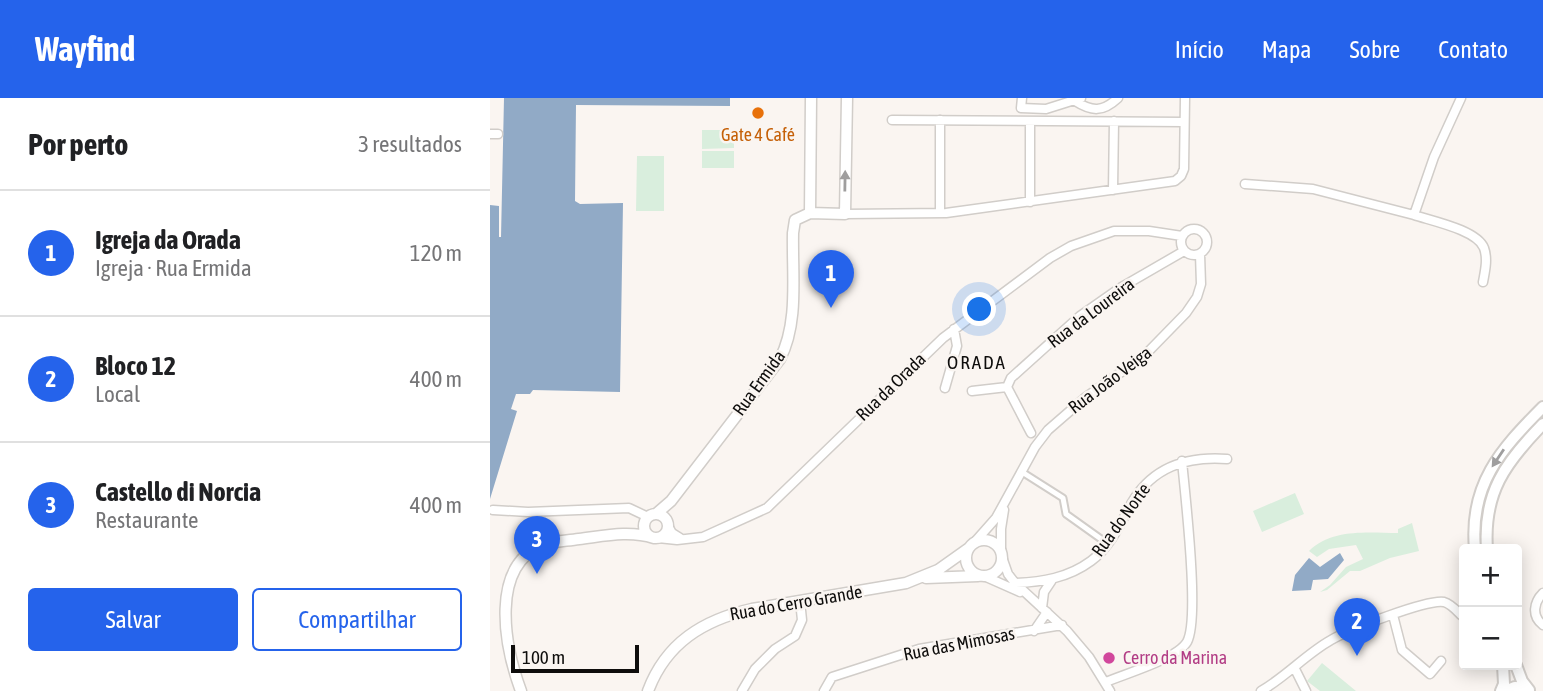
<!DOCTYPE html>
<html lang="pt">
<head>
<meta charset="utf-8">
<style>
  :root { --surface:#fff; --page:#f2f2f2; --text:#202124; --muted:#757577; --line:#e0e0e0; --accent:#2563eb }
  body { margin:0; font-family:"Asap Condensed",sans-serif; background:var(--page); color:var(--text) }
  .controls { position:absolute; right:21px; bottom:21px; display:grid; overflow:hidden; border-radius:7px; box-shadow:0 4px 18px #0003 }
  .controls button { width:63px; height:63px; display:grid; place-items:center; padding:0; border:0; border-bottom:2px solid var(--line); background:var(--surface); color:var(--text); font:35px sans-serif }
  .scale { position:absolute; left:21px; bottom:18px; width:128px; box-sizing:border-box; padding-left:7px; border:4px solid #0e0d0c; border-top:0; font-size:19px; line-height:24px; white-space:nowrap; color:#0e0d0c; -webkit-text-stroke:5px #faf5f1; paint-order:stroke }
  .you { position:absolute; left:490px; top:212px; width:24px; height:24px; margin:-18px; border:5px solid #fff; border-radius:50%; background:#1a73e8; box-shadow:0 0 0 10px #1a73e833 }
  .badge { display:grid; place-items:center; width:46px; height:46px; border-radius:50%; background:var(--accent); color:#fff; font-size:23px; font-weight:700 }
  .pin { position:absolute; translate:-50% -58px; filter:drop-shadow(0 2px 4px #0008) }
  .pin::after { content:''; position:absolute; top:37px; width:24px; height:21px; background:inherit; clip-path:polygon(0 0,100% 0,50% 100%) }
  .list { margin:0; padding:0; list-style:none }
  h2 { display:flex; justify-content:space-between; align-items:center; height:91px; margin:0; padding:0 28px; font-size:30px }
  h2 small { font-size:23px; font-weight:400; color:var(--muted) }
  .list li { display:grid; grid-template-columns:46px 1fr auto; gap:21px; align-items:center; box-sizing:border-box; height:126px; padding:0 28px; border-top:2px solid var(--line) }
  .list b { display:block; font-size:26px; white-space:nowrap }
  .list p { margin:0; font-size:23px; white-space:nowrap; color:var(--muted) }
  .list em { font-size:23px; font-style:normal; color:var(--muted) }
  .actions { display:flex; gap:14px; padding:21px 28px }
  .actions a { flex:1; padding:16px 0; border:2px solid var(--accent); border-radius:7px; text-align:center; font-size:24px; color:var(--accent) }
  .actions .main { background:var(--accent); color:#fff }
  .map { position:relative; flex:none; width:1053px; height:593px; overflow:hidden }
  header { display:flex; align-items:center; gap:42px; box-sizing:border-box; height:98px; padding:0 35px; background:var(--accent); color:#fff }
  header strong { font-size:33px }
  nav { display:flex; gap:38px; margin-inline-start:auto; font-size:24px }
  main { display:flex }
  aside { flex:1; background:var(--surface) }
  .map>svg:first-child { display:block }
  .green { fill:#d9eedd }
  .water { fill:#91aac6 }
  .lines { fill:none; stroke-linecap:round; stroke-linejoin:round }
  .pedestrian-casing { stroke:#d1cdc9; stroke-width:9 }
  .minor-casing { stroke:#d1cdc9; stroke-width:11 }
  .tertiary-casing { stroke:#d1cdc9; stroke-width:13 }
  .secondary-casing { stroke:#d1cdc9; stroke-width:14 }
  .pedestrian { stroke:#fff; stroke-width:5 }
  .minor { stroke:#fff; stroke-width:8 }
  .tertiary { stroke:#fff; stroke-width:10 }
  .secondary { stroke:#fff; stroke-width:10 }
  .oneway { fill:#9f9e9e }
  .food-dot { fill:#e8710a; stroke:#faf5f1; stroke-width:2.5 }
  .hotel-dot { fill:#d1479c; stroke:#faf5f1; stroke-width:2.5 }
  .labels { text-anchor:middle; stroke-width:5; stroke-linejoin:round; paint-order:stroke }
  .food-label { font-size:18px; fill:#c56008; stroke:#faf5f1 }
  .street-label { font-size:18px; fill:#0e0d0c; stroke:#faf5f1 }
  .hotel-label { font-size:18px; fill:#b23c85; stroke:#faf5f1; text-anchor:start }
  .neighbourhood-label { font-size:19px; letter-spacing:2px; fill:#0e0d0c; stroke:#faf5f1 }
</style>
</head>
<body>
<header>
<strong>Wayfind</strong>
<nav><a>Início</a><a>Mapa</a><a>Sobre</a><a>Contato</a></nav>
</header>
<main>
<aside>
<h2>Por perto<small>3 resultados</small></h2>
<ul class="list">
<li><span class="badge">1</span><div><b>Igreja da Orada</b><p>Igreja · Rua Ermida</p></div><em>120 m</em></li>
<li><span class="badge">2</span><div><b>Bloco 12</b><p>Local</p></div><em>400 m</em></li>
<li><span class="badge">3</span><div><b>Castello di Norcia</b><p>Restaurante</p></div><em>400 m</em></li>
</ul>
<div class="actions"><a class="main">Salvar</a><a>Compartilhar</a></div>
</aside>
<div class="map">
<svg width="1053" height="593" viewBox="0 0 1053 593">
  <rect width="100%" height="100%" fill="#faf5f1"/>
  <!-- green -->
  <path class="green" d="M212 32H244V50L212 51Z
    M212 53H244V70H212Z
    M147 58H174V113H146Z
    M805 395 814 416 772 434 763 413Z
    M922 425 929 453 900 460 870 473H860L837 492 830 494 840 487 856 469 873 461 866 447 839 451 827 459 819 453C843 430 878 435 908 435V431Z
    M832 565 866 593H830L817 583Z"/>
  <!-- water -->
  <path class="water" d="M14 0H240V8L86 7 85 103 90 106 133 105 130 294 43 292 40 296H26L21 311 27 313 0 401V107L9 108V139H11Z
    M850 455 854 462 838 481 823 482 821 492 802 493 805 477 819 460 830 469Z"/>
  <g class="lines">
    <!-- pedestrian casing -->
    <g class="pedestrian-casing">
      <path id="pedestrian" d="M532 374 573 400 576 416 618 446"/>
    </g>
    <!-- minor casing -->
    <g class="minor-casing">
      <path id="minor" d="M532 0 531 10 556 11 591 0
        M585 3C602 14 613 14 628 0
        M402 22 694 24
        M450 22V115
        M0 36H8
        M755 86 823 91 924 117 944 59 971 0
        M623 92 624 23
        M540 104V23
        M355 116 456 115 685 83 691 78 694 71 695 0
        M924 117C942 123 987 132 994 150 998 161 995 173 993 184
        M691 144a13 13 0 1 1 26 0a13 13 0 1 1-26 0Z
        M455 290 467 248 464 231
        M482 293 517 289
        M541 335 517 289 521 280 590 218 630 190 694 153
        M3 412 38 414 139 410 158 419
        M178 428 182 435 190 440
        M168 440 187 442 213 439 277 410 453 240 560 160 581 148 624 133H659L692 138
        M483 446 506 420 545 349 558 332 596 299 654 258 696 215 707 199 711 186 710 156
        M511 454V431L514 412
        M512 459 518 476 525 485 577 533 599 559 620 593
        M494 478 530 494
        M525 485C552 484 578 480 601 463 620 449 630 427 641 406 662 369 696 358 737 361
        M1053 495C1044 504 1041 518 1053 527
        M552 510 554 494 562 482
        M903 517 912 552 940 576 951 563
        M544 533 557 514
        M805 571 816 593
        M616 584C634 576 687 561 697 544 710 521 695 396 692 363
        M252 593 265 571 285 551 305 538 312 522 310 503
        M334 593 342 579 429 551 572 527
        M771 593C797 578 816 556 841 542 858 532 937 501 954 504 961 506 966 512 971 517"/>
    </g>
    <!-- tertiary casing -->
    <g class="tertiary-casing">
      <path id="tertiary" d="M320 115 321 0
        M166 416 181 403 290 261C309 224 302 177 303 135L305 122 320 115 355 116 357 0
        M154 428a12 12 0 1 1 24 0a12 12 0 1 1-24 0Z
        M476 460a18 18 0 1 1 36 0a18 18 0 1 1-36 0Z
        M436 480 488 478
        M31 593C14 547 0 469 52 447 64 443 77 443 89 441 114 438 139 432 164 440
        M158 593C176 545 213 522 262 511L416 485 448 472 479 450"/>
    </g>
    <!-- secondary casing -->
    <g class="secondary-casing">
      <path id="secondary" d="M985 451C979 387 1010 352 1053 309
        M997 451C993 395 1015 365 1053 326
        M1026 567 1032 583 1039 592
        M1011 593 1014 586 1013 567
        M1015 593 1025 589 1039 592"/>
    </g>
    <!-- pedestrian -->
    <use href="#pedestrian" class="pedestrian"/>
    <!-- minor -->
    <use href="#minor" class="minor"/>
    <!-- tertiary -->
    <use href="#tertiary" class="tertiary"/>
    <!-- secondary -->
    <use href="#secondary" class="secondary"/>
  </g>
  <!-- one-way arrows -->
  <defs><path id="oneway-solid" d="M-6-.8H1V-3.2L6.5 0L1 3.2V.8H-6Z" transform="scale(1.75)"/></defs>
  <g class="oneway">
    <use href="#oneway-solid" transform="translate(355 83) rotate(-89)"/>
    <use href="#oneway-solid" transform="translate(1008 360) rotate(124)"/>
  </g>
  <!-- markers -->
  <circle class="food-dot" cx="268" cy="15" r="7"/>
  <circle class="hotel-dot" cx="619" cy="560" r="7"/>
  <g class="labels">
    <!-- food labels -->
    <g class="food-label">
      <text x="268" y="43">Gate 4 Café</text>
    </g>
    <!-- street labels -->
    <g class="street-label">
      <text transform="translate(601 215) rotate(-37)" y="6">Rua da Loureira</text>
      <text transform="translate(620 282) rotate(-37)" y="6">Rua João Veiga</text>
      <text transform="translate(269 285) rotate(-54)" y="6">Rua Ermida</text>
      <text transform="translate(401 289) rotate(-44)" y="6">Rua da Orada</text>
      <text transform="translate(631 422) rotate(-54)" y="6">Rua do Norte</text>
      <text transform="translate(306 505) rotate(-10)" y="6">Rua do Cerro Grande</text>
      <text transform="translate(469 546) rotate(-11)" y="6">Rua das Mimosas</text>
    </g>
    <!-- hotel labels -->
    <g class="hotel-label">
      <text x="633" y="566">Cerro da Marina</text>
    </g>
    <!-- neighbourhood labels -->
    <g class="neighbourhood-label">
      <text x="487" y="271">ORADA</text>
    </g>
  </g>
</svg>
<div class="controls">
<button>+</button>
<button>−</button>
</div>
<div class="scale">100 m</div>
<div class="you"></div>
<div class="pin badge" style="left:341px;top:210px">1</div>
<div class="pin badge" style="left:867px;top:558px">2</div>
<div class="pin badge" style="left:47px;top:476px">3</div>
</div>
</main>
</body>
</html>
